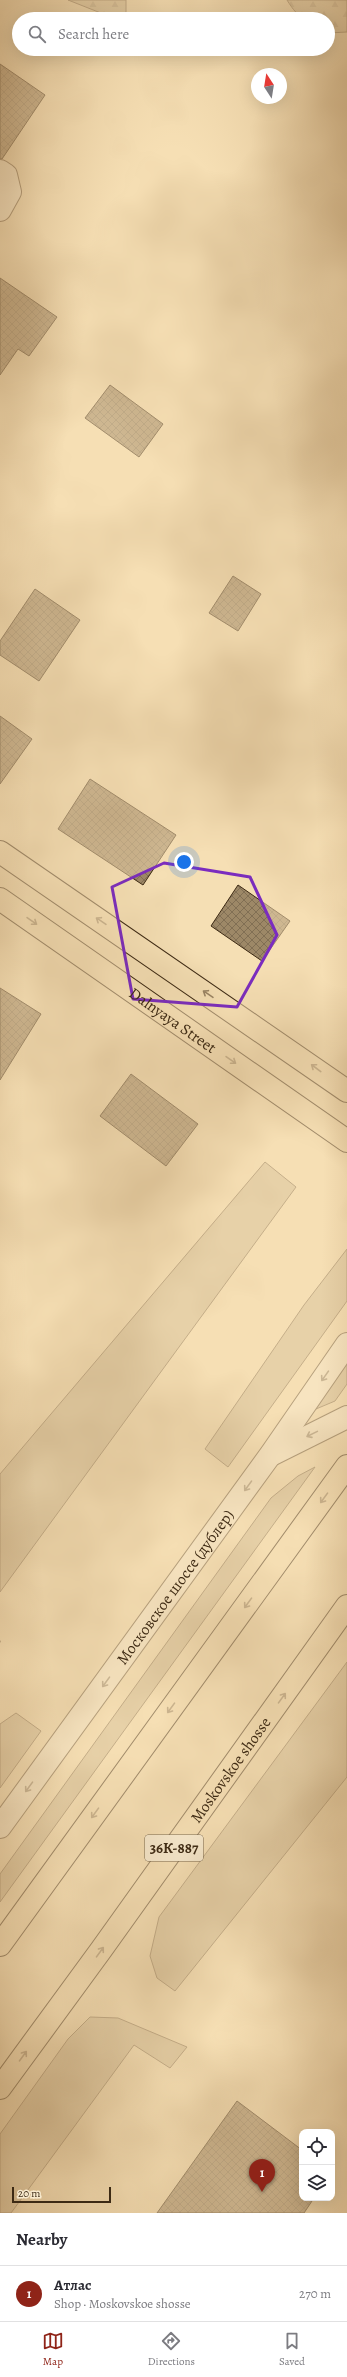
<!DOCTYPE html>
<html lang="en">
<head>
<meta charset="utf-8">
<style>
  :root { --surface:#fff; --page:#f7f7f7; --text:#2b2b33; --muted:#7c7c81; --line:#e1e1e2; --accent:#8f2418 }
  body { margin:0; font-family:Alegreya,serif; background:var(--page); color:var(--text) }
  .controls { position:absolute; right:12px; bottom:12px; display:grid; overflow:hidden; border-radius:8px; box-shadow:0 4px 16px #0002 }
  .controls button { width:36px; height:36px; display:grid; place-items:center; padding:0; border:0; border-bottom:1px solid var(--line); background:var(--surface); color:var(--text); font:20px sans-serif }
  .compass { position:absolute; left:251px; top:68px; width:36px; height:36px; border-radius:50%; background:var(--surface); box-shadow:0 4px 16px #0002; rotate:348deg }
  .scale { position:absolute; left:12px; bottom:10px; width:99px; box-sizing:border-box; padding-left:4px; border:2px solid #3d2a14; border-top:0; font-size:11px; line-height:14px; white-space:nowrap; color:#3d2a14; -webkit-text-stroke:3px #f8eace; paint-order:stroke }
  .you { position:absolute; left:184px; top:862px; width:14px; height:14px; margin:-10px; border:3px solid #fff; border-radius:50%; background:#1a73e8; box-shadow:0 0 0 6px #1a73e833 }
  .badge { display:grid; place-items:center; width:26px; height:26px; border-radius:50%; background:var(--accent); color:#fff; font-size:13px; font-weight:700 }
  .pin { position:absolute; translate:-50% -33px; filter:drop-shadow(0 1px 2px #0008) }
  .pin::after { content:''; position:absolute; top:21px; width:14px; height:12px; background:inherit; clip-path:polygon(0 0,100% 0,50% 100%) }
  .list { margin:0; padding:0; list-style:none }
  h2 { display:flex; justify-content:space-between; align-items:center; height:52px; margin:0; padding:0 16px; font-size:17px }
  h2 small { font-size:13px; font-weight:400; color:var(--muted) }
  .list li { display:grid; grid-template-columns:26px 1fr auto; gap:12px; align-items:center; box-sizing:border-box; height:56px; padding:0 16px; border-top:1px solid var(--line) }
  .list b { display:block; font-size:15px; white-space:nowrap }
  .list p { margin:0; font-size:13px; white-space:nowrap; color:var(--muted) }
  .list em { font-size:13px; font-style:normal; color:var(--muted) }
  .icon { flex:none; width:22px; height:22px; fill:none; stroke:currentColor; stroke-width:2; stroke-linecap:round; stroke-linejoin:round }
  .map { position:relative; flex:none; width:347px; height:2213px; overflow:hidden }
  .search { position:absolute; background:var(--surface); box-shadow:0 4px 16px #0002; left:12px; right:12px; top:12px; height:44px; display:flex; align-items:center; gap:10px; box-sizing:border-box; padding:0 14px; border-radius:22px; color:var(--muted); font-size:15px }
  .sheet { height:108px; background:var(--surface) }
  nav { display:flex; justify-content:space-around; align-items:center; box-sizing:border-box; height:56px; border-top:1px solid var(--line); background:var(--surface); font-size:11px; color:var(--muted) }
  nav a { display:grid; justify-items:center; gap:2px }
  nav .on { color:var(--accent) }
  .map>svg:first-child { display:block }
  .grass { fill:#d6c099; stroke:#8a7556 }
  .forest { fill:url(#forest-firs); stroke:#8a7556 }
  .building { fill:url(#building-cross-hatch); stroke:#3d2a14 }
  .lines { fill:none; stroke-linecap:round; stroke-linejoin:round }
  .minor-casing { stroke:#6b573c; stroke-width:24 }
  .major-casing { stroke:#3d2a14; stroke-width:24 }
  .minor { stroke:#f8eace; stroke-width:22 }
  .major { stroke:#f5dfb4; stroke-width:22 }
  .tram { stroke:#3d2a14; stroke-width:1 }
  .oneway { stroke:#998464 }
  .oneway2 { stroke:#9a8a71 }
  .marked { fill:none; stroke:#7b2cbf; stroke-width:3; stroke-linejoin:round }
  .labels { text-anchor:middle; stroke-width:3.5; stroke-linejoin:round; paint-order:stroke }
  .shield { fill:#f8eace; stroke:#75644c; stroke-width:1 }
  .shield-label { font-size:15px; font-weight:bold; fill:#3d2a14 }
  .street-label { font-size:16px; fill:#3d2a14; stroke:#f8eace }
</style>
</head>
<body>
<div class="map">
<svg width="347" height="2213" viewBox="0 0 347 2213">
  <defs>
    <pattern id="forest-firs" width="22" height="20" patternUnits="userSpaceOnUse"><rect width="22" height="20" fill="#d6c099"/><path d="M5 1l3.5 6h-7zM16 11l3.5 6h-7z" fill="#b9a583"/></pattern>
    <pattern id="building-cross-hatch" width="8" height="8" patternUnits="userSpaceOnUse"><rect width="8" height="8" fill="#9d8867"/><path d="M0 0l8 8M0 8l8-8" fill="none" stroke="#816f54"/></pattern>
  </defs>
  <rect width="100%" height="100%" fill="#f5dfb4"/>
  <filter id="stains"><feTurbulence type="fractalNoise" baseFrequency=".005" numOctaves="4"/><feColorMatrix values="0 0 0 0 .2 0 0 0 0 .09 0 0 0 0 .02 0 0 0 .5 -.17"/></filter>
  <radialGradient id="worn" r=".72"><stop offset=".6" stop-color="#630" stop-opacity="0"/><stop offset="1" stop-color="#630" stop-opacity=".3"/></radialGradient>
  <!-- grass -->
  <path class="grass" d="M265 1162 296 1187 0 1592V1474Z
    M347 1249V1301L228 1467 205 1449 304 1305Z
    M347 1344V1384L335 1401 297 1417Z
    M315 1467 0 1902V1874L271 1498 298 1476Z
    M347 1662V1777L175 1991 157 1978 150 1956 159 1917Z
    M16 1713 41 1731 0 1788V1724Z
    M90 2017 118 2018 187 2047 170 2068 134 2045 11 2213H0V2134L68 2039Z"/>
  <!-- forest -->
  <path class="forest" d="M68 0H126V19H116Z
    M287 0H347V32L328 33V19C304 19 300 21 287 0Z"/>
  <!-- building -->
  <path class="building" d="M0 64 45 95 2 159H0Z
    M0 278 57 317 29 356 18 349 0 375Z
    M110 385 163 424 139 457 85 418Z
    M233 576 261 594 238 631 209 613Z
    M35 589 80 620 39 681 0 655V641Z
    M0 716 32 739 0 784Z
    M90 779 176 835 143 885 58 829Z
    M238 885 290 921 262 961 211 926Z
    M0 988 41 1014 0 1080Z
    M131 1074 198 1124 166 1166 100 1116Z
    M237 2101 302 2150V2198H314L304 2213H157Z"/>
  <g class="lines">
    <!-- minor casing -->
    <g class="minor-casing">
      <g id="minor">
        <path d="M0 171 6 175 10 192 0 210"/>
        <path d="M273 1454 347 1417"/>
        <path id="s1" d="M0 1827 271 1454 347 1344"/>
      </g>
    </g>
    <!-- major casing -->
    <g class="major-casing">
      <g id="major">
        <path d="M0 852 347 1091"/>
        <path id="s2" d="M0 899 347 1141"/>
        <path d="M0 1945 347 1466"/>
        <path id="s3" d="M0 2088 101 1950 347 1606"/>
      </g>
    </g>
    <!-- minor -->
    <use href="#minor" class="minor"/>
    <!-- major -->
    <use href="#major" class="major"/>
    <!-- tram -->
    <path class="tram" d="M0 1642V1641"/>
  </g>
  <!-- one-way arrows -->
  <defs><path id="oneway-shaft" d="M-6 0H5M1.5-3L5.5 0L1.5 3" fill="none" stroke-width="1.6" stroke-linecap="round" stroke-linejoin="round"/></defs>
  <g class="oneway">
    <use href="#oneway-shaft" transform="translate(32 921) rotate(35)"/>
    <use href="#oneway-shaft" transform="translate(101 921) rotate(-146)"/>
    <use href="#oneway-shaft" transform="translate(208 994) rotate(-146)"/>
    <use href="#oneway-shaft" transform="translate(231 1060) rotate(35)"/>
    <use href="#oneway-shaft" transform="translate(316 1068) rotate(-143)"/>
    <use href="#oneway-shaft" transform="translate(324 1498) rotate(126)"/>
    <use href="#oneway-shaft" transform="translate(248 1603) rotate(126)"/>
    <use href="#oneway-shaft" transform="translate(282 1698) rotate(-54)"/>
    <use href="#oneway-shaft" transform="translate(171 1708) rotate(126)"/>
    <use href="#oneway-shaft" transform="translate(95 1813) rotate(126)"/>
    <use href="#oneway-shaft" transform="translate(100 1952) rotate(-54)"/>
    <use href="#oneway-shaft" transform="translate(23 2056) rotate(-54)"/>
  </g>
  <g class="oneway2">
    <use href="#oneway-shaft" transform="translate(325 1376) rotate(125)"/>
    <use href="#oneway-shaft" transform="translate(312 1434) rotate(154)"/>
    <use href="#oneway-shaft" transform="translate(248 1486) rotate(126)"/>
    <use href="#oneway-shaft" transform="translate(106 1682) rotate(126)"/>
    <use href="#oneway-shaft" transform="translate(29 1787) rotate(126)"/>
  </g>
  <!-- marked area -->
  <path d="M0 0H347V2213H0ZM164 863 250 877 277 935 237 1007 133 999 112 887Z" fill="#f5dfb4" fill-opacity=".55" fill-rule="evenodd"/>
  <path class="marked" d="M164 863 250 877 277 935 237 1007 133 999 112 887Z"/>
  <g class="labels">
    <!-- shield labels -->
    <rect class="shield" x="145" y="1835" width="58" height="26" rx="3"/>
    <g class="shield-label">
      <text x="174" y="1853">36К-887</text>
    </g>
    <!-- street labels -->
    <g class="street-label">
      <text dy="6" stroke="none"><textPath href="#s2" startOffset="211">Dalnyaya Street</textPath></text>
      <text dy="6" stroke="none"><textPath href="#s1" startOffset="297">Московское шоссе (дублер)</textPath></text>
      <text dy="6" stroke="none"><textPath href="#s3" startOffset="393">Moskovskoe shosse</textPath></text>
    </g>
  </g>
  <rect width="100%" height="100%" filter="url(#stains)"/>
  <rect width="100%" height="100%" fill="url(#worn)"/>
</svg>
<div class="controls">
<button><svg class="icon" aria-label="locate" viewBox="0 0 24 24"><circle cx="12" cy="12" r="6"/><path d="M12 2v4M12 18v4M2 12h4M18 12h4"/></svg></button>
<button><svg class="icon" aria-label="layers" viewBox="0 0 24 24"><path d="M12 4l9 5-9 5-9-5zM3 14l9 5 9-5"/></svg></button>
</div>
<svg class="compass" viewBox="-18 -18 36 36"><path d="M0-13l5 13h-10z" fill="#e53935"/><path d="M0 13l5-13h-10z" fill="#7c7c81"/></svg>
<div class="scale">20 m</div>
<div class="you"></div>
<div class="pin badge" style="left:262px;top:2192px">1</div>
<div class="search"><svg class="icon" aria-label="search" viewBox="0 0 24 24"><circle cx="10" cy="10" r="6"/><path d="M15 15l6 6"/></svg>Search here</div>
</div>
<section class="sheet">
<h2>Nearby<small></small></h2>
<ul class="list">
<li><span class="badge">1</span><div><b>Атлас</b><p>Shop · Moskovskoe shosse</p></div><em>270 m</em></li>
</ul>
</section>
<nav>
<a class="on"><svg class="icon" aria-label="map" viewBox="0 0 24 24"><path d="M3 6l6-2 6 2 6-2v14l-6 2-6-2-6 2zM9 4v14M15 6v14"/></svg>Map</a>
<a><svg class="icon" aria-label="directions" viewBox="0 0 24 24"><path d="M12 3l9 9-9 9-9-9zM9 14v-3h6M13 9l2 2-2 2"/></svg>Directions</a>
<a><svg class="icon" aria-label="saved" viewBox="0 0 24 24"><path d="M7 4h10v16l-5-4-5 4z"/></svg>Saved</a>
</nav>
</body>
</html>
